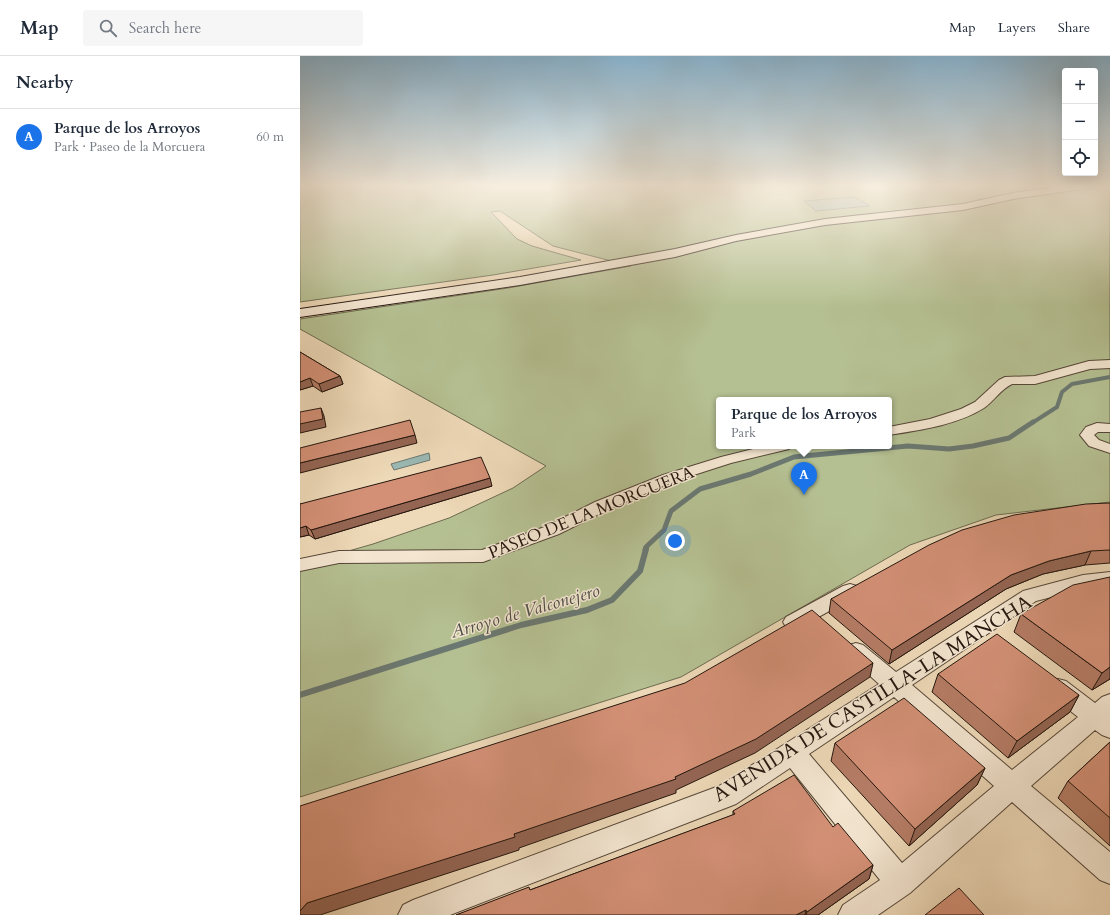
<!DOCTYPE html>
<html lang="en">
<head>
<meta charset="utf-8">
<style>
  :root { --surface:#fff; --page:#f6f6f7; --text:#1f2937; --muted:#747a83; --line:#e0e1e3; --accent:#1a73e8 }
  body { margin:0; font-family:Cardo,serif; background:var(--page); color:var(--text) }
  .controls { position:absolute; right:12px; top:12px; display:grid; overflow:hidden; border-radius:4px; box-shadow:0 4px 16px #0002 }
  .controls button { width:36px; height:36px; display:grid; place-items:center; padding:0; border:0; border-bottom:1px solid var(--line); background:var(--surface); color:var(--text); font:20px sans-serif }
  .you { position:absolute; left:375px; top:485px; width:14px; height:14px; margin:-10px; border:3px solid #fff; border-radius:50%; background:#1a73e8; box-shadow:0 0 0 6px #1a73e833 }
  .badge { display:grid; place-items:center; width:26px; height:26px; border-radius:50%; background:var(--accent); color:#fff; font-size:13px; font-weight:700 }
  .pin { position:absolute; translate:-50% -33px; filter:drop-shadow(0 1px 2px #0008) }
  .pin::after { content:''; position:absolute; top:21px; width:14px; height:12px; background:inherit; clip-path:polygon(0 0,100% 0,50% 100%) }
  .popup { position:absolute; left:416px; top:341px; width:176px; height:52px; box-sizing:border-box; display:grid; place-content:center; border-radius:4px; background:var(--surface); filter:drop-shadow(0 1px 3px #0005); font-size:13px; white-space:nowrap; color:var(--muted) }
  .popup b { font-size:15px; color:var(--text) }
  .popup::after { content:''; position:absolute; left:50%; top:100%; margin-left:-8px; border:8px solid transparent; border-top-color:var(--surface) }
  .list { margin:0; padding:0; list-style:none }
  h2 { display:flex; justify-content:space-between; align-items:center; height:52px; margin:0; padding:0 16px; font-size:17px }
  h2 small { font-size:13px; font-weight:400; color:var(--muted) }
  .list li { display:grid; grid-template-columns:26px 1fr auto; gap:12px; align-items:center; box-sizing:border-box; height:56px; padding:0 16px; border-top:1px solid var(--line) }
  .list b { display:block; font-size:15px; white-space:nowrap }
  .list p { margin:0; font-size:13px; white-space:nowrap; color:var(--muted) }
  .list em { font-size:13px; font-style:normal; color:var(--muted) }
  .icon { flex:none; width:22px; height:22px; fill:none; stroke:currentColor; stroke-width:2; stroke-linecap:round; stroke-linejoin:round }
  .map { position:relative; flex:none; width:810px; height:859px; overflow:hidden }
  header { display:flex; align-items:center; gap:24px; box-sizing:border-box; height:56px; padding:0 20px; background:var(--surface); border-bottom:1px solid var(--line) }
  header strong { font-size:19px }
  nav { display:flex; gap:22px; margin-inline-start:auto; font-size:14px }
  .search { width:280px; height:36px; background:var(--page); display:flex; align-items:center; gap:10px; box-sizing:border-box; padding:0 14px; border-radius:4px; color:var(--muted); font-size:15px }
  main { display:flex }
  aside { flex:1; background:var(--surface) }
  .map>svg:first-child { display:block }
  .green { fill:#b5c092; stroke:#6c6b50; fill-rule:evenodd }
  .water { fill:#9ab9b3; stroke:#6b7871 }
  .lines { fill:none; stroke-linecap:round; stroke-linejoin:round }
  .stream-far2 { stroke:#6b7871; stroke-width:4 }
  .stream-far1 { stroke:#6b7871; stroke-width:5 }
  .stream { stroke:#6b7871; stroke-width:6 }
  .street-casing { stroke:#564738; stroke-width:2 }
  .secondary-casing { stroke:#24160e; stroke-width:2 }
  .street { fill:#f4e6d1; fill-rule:evenodd }
  .secondary { fill:#f4e6d1; fill-rule:evenodd }
  .wall { fill:#b57c65; stroke:#24160e }
  .shaded-wall { fill:#946553; stroke:#24160e }
  .building { fill:#d39076; stroke:#24160e }
  .labels { text-anchor:middle; stroke-width:3; stroke-linejoin:round; paint-order:stroke }
  .street-label { font-size:17px; fill:#24160e; stroke:#f4e6d1 }
  .water-label { font-size:18px; font-style:italic; fill:#4d4f48; stroke:#f4e6d1 }
  .near-street-label { font-size:20px; fill:#24160e; stroke:#f4e6d1 }
</style>
</head>
<body>
<header>
<strong>Map</strong>
<div class="search"><svg class="icon" aria-label="search" viewBox="0 0 24 24"><circle cx="10" cy="10" r="6"/><path d="M15 15l6 6"/></svg>Search here</div>
<nav><a>Map</a><a>Layers</a><a>Share</a></nav>
</header>
<main>
<aside>
<h2>Nearby<small></small></h2>
<ul class="list">
<li><span class="badge">A</span><div><b>Parque de los Arroyos</b><p>Park · Paseo de la Morcuera</p></div><em>60 m</em></li>
</ul>
</aside>
<div class="map">
<svg width="810" height="859" viewBox="0 0 810 859">
  <rect width="100%" height="100%" fill="#eed9b8"/>
  <filter id="stains"><feTurbulence type="fractalNoise" baseFrequency=".005" numOctaves="4"/><feColorMatrix values="0 0 0 0 .2 0 0 0 0 .09 0 0 0 0 .02 0 0 0 .5 -.17"/></filter>
  <radialGradient id="worn" r=".72"><stop offset=".6" stop-color="#630" stop-opacity="0"/><stop offset="1" stop-color="#630" stop-opacity=".3"/></radialGradient>
  <!-- green -->
  <path class="green" d="M0 130H810V446L696 459 610 489 381 621 0 741V509L73 488 149 462 213 432 246 410 0 273V263L208 232 331 210 253 190 200 155 191 156 217 183 232 190 281 204 193 219 0 246ZM419 344H589V390H419Z"/>
  <!-- water -->
  <path class="water" d="M555 141 570 150 516 155 504 145Z
    M129 397 130 404 94 414 91 408Z"/>
  <g class="lines">
    <!-- stream-far2 -->
    <path class="stream-far2" d="M732 367 757 351 762 336 772 328 810 321"/>
    <!-- stream-far1 -->
    <path class="stream-far1" d="M345 494 346 491 364 474 371 455 400 433 451 418 494 401 608 390 649 393 673 390 709 382 733 366"/>
    <!-- stream -->
    <path class="stream" d="M0 639 221 569 287 554 312 544 340 515 346 493"/>
    <!-- street casing -->
    <g class="street-casing">
      <path id="street" d="M810 304V312L790 313 735 328H712C701 333 694 345 684 352 657 369 620 374 589 379V371L630 363 661 353 675 346 699 324 705 321 735 320 789 305Z
        M797 367 810 368V376H798L794 379 799 384 810 388V397L789 390 780 379 786 371Z
        M465 390H491L489 393 431 407 375 425 307 454 259 478 183 506 39 507 0 515V503L39 495 182 494 247 470 295 446 363 419 421 401Z
        M810 516V530L783 533 736 545 612 629 712 714 778 661 750 639 747 632 750 625 758 623 766 625 795 647 802 641 810 638V682L802 679 795 674 731 730 810 796V828L800 824 712 746 610 837 578 859H538L543 849 580 824 490 712 436 748 150 859H98L103 849 113 844 419 730 579 628 549 601 545 595 549 589 556 587 563 589 596 616 723 535 783 519ZM594 641 694 730 602 807 509 698Z
        M550 528 557 530 560 535 557 540 500 571 493 574 486 571 483 566 486 561 543 530Z"/>
    </g>
    <!-- secondary casing -->
    <g class="secondary-casing">
      <path id="secondary" d="M764 130H787L782 133 713 143 663 154 525 169 436 185 375 201 220 229 0 261V253L220 221 375 193 436 179 525 163 663 148 713 137Z"/>
    </g>
    <!-- street -->
    <use href="#street" class="street"/>
    <!-- secondary -->
    <use href="#secondary" class="secondary"/>
  </g>
  <!-- wall -->
  <path class="wall" d="M0 296 40 320 43 328 22 336 13 330 0 334Z
    M192 430 15 483 9 479 0 481V448Z
    M810 447V507L785 509 743 518 706 533 589 608 529 557 531 543Z
    M721 558 810 623 792 634 714 576Z
    M638 618 779 639 770 656 708 702 632 636Z
    M810 686V790L758 742 768 725Z
    M535 687 685 712 677 729 609 790 531 705Z
    M433 755 533 771 573 809 569 823 518 859H156L230 834 433 759Z"/>
  <!-- shaded-wall -->
  <path class="shaded-wall" d="M40 320 43 328 22 336 19 328Z
    M10 322 13 330 0 334V326Z
    M21 352 24 360 26 371 0 377V368Z
    M115 379 117 387 0 417V407Z
    M190 422 192 430 15 483 11 474Z
    M6 470 9 479 0 481V472Z
    M791 495 785 509 743 518 706 533 589 608 592 594 711 519 749 505Z
    M573 607 570 621 455 697 376 734V737L219 792V794L20 859H0V855L7 847 214 778 375 721Z
    M810 611V623L792 634 802 617Z
    M779 639 770 656 708 702 717 685Z
    M685 712 677 729 609 790 615 773Z
    M573 809 569 823 518 859H506L507 856Z
    M506 854 505 859H496Z"/>
  <!-- building -->
  <path class="building" d="M0 296 40 320 19 328 10 322 0 326Z
    M21 352 23 363 0 368V356Z
    M110 364 115 379 0 407V392Z
    M181 401 190 422 11 474 6 470 0 472V448Z
    M810 447V494L791 495 749 505 711 519 592 594 531 543 629 489 662 474 714 459 786 448Z
    M810 521V611L802 617 721 558 773 529Z
    M512 554 573 607 456 683 375 721 376 723 214 778 215 781 7 847 0 855V750L385 627Z
    M697 578 779 639 717 685 638 618Z
    M604 642 685 712 615 773 535 687Z
    M810 686V762L768 725Z
    M494 719 533 771 538 767 573 809 507 856 506 854 496 859H156L229 831 230 834 435 758 433 755Z
    M659 832 684 859H625Z"/>
  <!-- sky -->
  <linearGradient id="sky" x2="0" y2="1"><stop stop-color="#89b6d3"/><stop offset="0.52" stop-color="#f7eedf"/><stop offset="1" stop-color="#f7eedf" stop-opacity="0"/></linearGradient>
  <rect width="810" height="250" fill="url(#sky)"/>
  <g class="labels">
    <!-- street labels -->
    <g class="street-label">
      <text transform="translate(291 456) rotate(-22)" y="6">PASEO DE LA MORCUERA</text>
    </g>
    <!-- water labels -->
    <g class="water-label">
      <text transform="translate(225 555) rotate(-16)" y="6">Arroyo de Valconejero</text>
    </g>
    <!-- near-street labels -->
    <g class="near-street-label">
      <text transform="translate(572 642) rotate(-32)" y="7">AVENIDA DE CASTILLA-LA MANCHA</text>
    </g>
  </g>
  <rect width="100%" height="100%" filter="url(#stains)"/>
  <rect width="100%" height="100%" fill="url(#worn)"/>
</svg>
<div class="controls">
<button>+</button>
<button>−</button>
<button><svg class="icon" aria-label="locate" viewBox="0 0 24 24"><circle cx="12" cy="12" r="6"/><path d="M12 2v4M12 18v4M2 12h4M18 12h4"/></svg></button>
</div>
<div class="you"></div>
<div class="pin badge" style="left:504px;top:439px">A</div>
<div class="popup"><b>Parque de los Arroyos</b>Park</div>
</div>
</main>
</body>
</html>
